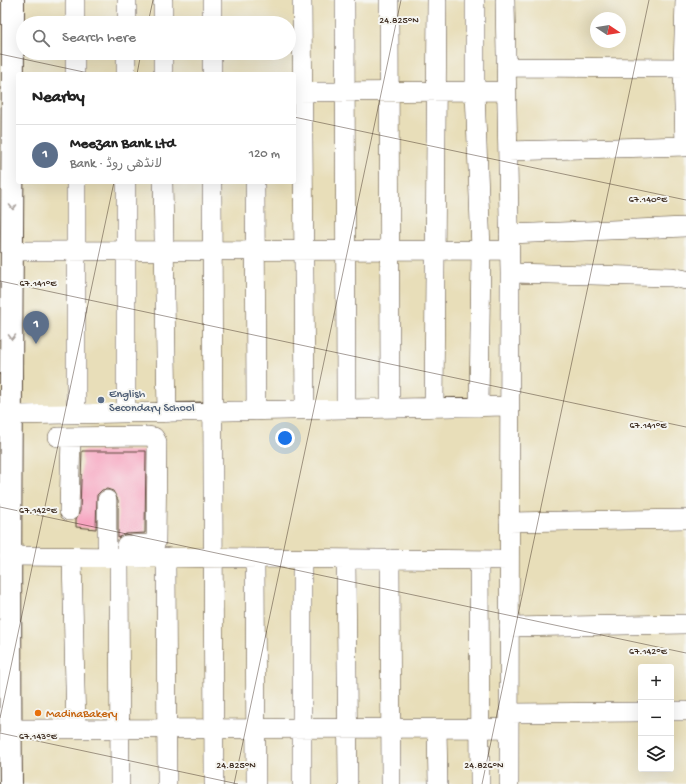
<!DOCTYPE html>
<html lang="en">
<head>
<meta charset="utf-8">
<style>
  :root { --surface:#fff; --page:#f2f2f2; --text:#222; --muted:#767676; --line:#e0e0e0; --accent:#ea580c }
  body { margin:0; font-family:"Gochi Hand","Playpen Sans Arabic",sans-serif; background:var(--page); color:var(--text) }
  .controls { position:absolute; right:12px; bottom:12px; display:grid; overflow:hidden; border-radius:4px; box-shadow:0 4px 16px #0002 }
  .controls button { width:36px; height:36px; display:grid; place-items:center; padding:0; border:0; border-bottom:1px solid var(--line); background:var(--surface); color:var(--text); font:20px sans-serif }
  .compass { position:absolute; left:590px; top:12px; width:36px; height:36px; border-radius:50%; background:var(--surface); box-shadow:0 4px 16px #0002; rotate:102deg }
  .you { position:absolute; left:285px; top:438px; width:14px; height:14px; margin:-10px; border:3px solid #fff; border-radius:50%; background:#1a73e8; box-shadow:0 0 0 6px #1a73e833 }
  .badge { display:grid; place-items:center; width:26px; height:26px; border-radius:50%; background:var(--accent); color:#fff; font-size:13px; font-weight:700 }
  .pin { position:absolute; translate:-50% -33px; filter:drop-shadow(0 1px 2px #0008) }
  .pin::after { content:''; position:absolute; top:21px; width:14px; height:12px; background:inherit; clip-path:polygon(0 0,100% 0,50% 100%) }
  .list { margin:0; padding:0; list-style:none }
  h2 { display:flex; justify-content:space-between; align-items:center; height:52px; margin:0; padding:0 16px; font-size:17px }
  h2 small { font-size:13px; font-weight:400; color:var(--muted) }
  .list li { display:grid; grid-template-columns:26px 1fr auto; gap:12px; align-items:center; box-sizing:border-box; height:60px; padding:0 16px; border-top:1px solid var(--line) }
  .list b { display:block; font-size:15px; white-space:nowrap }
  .list p { margin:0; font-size:13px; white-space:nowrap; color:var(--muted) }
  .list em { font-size:13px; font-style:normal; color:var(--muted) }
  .icon { flex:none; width:22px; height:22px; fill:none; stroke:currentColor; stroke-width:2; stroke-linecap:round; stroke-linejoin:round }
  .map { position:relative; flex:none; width:686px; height:784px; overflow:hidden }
  .search { position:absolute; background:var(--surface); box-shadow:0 4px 16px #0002; left:16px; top:16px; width:280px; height:44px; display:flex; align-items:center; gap:10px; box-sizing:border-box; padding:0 14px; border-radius:22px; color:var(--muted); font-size:15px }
  .panel { position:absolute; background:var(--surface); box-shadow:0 4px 16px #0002; left:16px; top:72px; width:280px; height:112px; border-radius:4px }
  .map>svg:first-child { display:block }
  .building { fill:#f7a1be }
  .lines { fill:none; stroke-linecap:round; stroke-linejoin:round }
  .minor-casing { stroke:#554535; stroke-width:20 }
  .major-casing { stroke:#554535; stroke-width:24 }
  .minor { stroke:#fff; stroke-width:19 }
  .major { stroke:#fff; stroke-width:22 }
  .oneway { stroke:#a79f9a }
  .ticks { fill:none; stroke:#3b2a1e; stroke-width:1; stroke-opacity:0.45 }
  .service-dot { fill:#5c6f8a; stroke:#f6f6f2; stroke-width:1.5 }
  .food-dot { fill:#e8710a; stroke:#f6f6f2; stroke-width:1.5 }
  .labels { text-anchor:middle; stroke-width:4; stroke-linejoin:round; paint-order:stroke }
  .service-label { font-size:12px; fill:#4e5e75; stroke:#f6f6f2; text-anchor:start }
  .food-label { font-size:12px; fill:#c56008; stroke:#f6f6f2; text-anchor:start }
  .ticks-label { font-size:10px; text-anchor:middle; fill:#3b2a1e; stroke:#f6f6f2; stroke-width:4; stroke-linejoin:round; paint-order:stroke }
</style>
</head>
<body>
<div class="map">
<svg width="686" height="784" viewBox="0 0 686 784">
  <rect width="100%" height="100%" fill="#f6f6f2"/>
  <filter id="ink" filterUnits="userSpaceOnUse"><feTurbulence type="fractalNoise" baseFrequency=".025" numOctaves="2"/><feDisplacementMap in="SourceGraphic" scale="8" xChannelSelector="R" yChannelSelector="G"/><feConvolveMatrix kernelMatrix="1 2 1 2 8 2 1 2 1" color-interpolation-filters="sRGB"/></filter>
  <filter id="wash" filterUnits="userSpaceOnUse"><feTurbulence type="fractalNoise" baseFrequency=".012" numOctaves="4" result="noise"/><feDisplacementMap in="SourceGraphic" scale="16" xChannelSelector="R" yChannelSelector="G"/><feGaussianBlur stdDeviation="0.9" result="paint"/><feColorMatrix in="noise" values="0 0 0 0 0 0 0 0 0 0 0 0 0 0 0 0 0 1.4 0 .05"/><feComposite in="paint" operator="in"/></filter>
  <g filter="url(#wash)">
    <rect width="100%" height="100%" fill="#e8deb9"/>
    <g id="blocks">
      <!-- building -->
      <path class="building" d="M82 451H146L145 533 126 534 118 538V500L113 491 107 489 102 490 97 495 96 529 76 527V519L80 511Z"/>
    </g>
  </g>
  <g filter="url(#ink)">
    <use href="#blocks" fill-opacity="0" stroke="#554535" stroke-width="1"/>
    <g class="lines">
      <!-- minor casing -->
      <g class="minor-casing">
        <path id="minor" d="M75 0V23
          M212 0V23
          M302 0 305 410
          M345 0 346 409
          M389 0 390 408
          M475 0V91L481 250 479 407
          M505 0 510 273 509 784
          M685 0 683 68 685 147
          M127 23V0
          M163 23V0
          M75 53V74
          M212 53V74
          M506 67 686 68
          M126 74V53
          M163 74V53
          M294 92 506 91
          M508 151 686 146
          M76 182V414
          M163 182 167 413
          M212 182 214 784
          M255 182 256 411
          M509 234 686 227
          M13 251 509 250
          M510 273 672 277 686 280
          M434 408 437 0
          M126 413V182
          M11 415 509 406
          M58 437 148 436 154 437 157 442 156 542 151 544 126 545
          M69 511 71 437
          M509 522 686 519
          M107 545V500
          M9 556 509 560
          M72 557 76 729
          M119 557 120 784
          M166 557 167 784
          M255 558 256 784
          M346 559 348 784
          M390 559 391 784
          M479 560 480 784
          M509 627 686 624
          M671 711H686
          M509 713 641 712
          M437 728 438 784
          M10 729 509 728
          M302 784V558"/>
      </g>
      <!-- major casing -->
      <g class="major-casing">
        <path id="major" d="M11 784C8 523 13 261 13 0"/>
      </g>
      <!-- minor -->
      <use href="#minor" class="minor"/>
      <!-- major -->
      <use href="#major" class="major"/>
    </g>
    <!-- one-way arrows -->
    <defs><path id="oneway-chevron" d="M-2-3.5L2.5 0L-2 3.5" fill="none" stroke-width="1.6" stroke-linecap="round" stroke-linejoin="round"/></defs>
    <g class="oneway">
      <use href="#oneway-chevron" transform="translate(13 207) rotate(90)"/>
      <use href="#oneway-chevron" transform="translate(12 337) rotate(91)"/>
    </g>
  </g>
  <!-- ticks -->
  <path class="ticks" d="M148 23 153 0M0 54 93 74M137 74 141 53M294 117 686 200M0 281 686 427M0 507 686 653M0 718 114 182M0 733 238 784M234 784 401 0M482 784 649 0"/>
  <!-- markers -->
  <circle class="service-dot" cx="101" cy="400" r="4"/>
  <circle class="food-dot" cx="38" cy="713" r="4"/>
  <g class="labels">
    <!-- service labels -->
    <g class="service-label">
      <text x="109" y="397">English<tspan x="109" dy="14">Secondary School</tspan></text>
    </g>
    <!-- food labels -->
    <g class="food-label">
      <text x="46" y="717">MadinaBakery</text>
    </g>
  </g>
  <g class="ticks-label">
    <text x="399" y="23">24.825°N</text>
    <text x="648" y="202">67.140°E</text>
    <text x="38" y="286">67.141°E</text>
    <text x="648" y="428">67.141°E</text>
    <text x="38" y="513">67.142°E</text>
    <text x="648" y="654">67.142°E</text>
    <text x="38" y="739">67.143°E</text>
    <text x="236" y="768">24.825°N</text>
    <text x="484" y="768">24.826°N</text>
  </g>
</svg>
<div class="controls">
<button>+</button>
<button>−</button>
<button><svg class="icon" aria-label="layers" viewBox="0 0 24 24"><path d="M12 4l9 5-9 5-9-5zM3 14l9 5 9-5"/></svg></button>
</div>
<svg class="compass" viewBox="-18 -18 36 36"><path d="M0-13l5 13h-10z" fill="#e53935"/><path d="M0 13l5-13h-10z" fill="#767676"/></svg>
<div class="you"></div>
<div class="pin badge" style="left:36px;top:344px;background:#5c6f8a">1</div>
<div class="search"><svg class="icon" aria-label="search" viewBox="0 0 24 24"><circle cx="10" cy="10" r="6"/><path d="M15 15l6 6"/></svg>Search here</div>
<section class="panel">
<h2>Nearby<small></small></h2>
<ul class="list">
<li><span class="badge" style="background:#5c6f8a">1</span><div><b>Meezan Bank Ltd</b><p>Bank · لانڈھی روڈ</p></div><em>120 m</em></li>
</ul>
</section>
</div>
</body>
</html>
